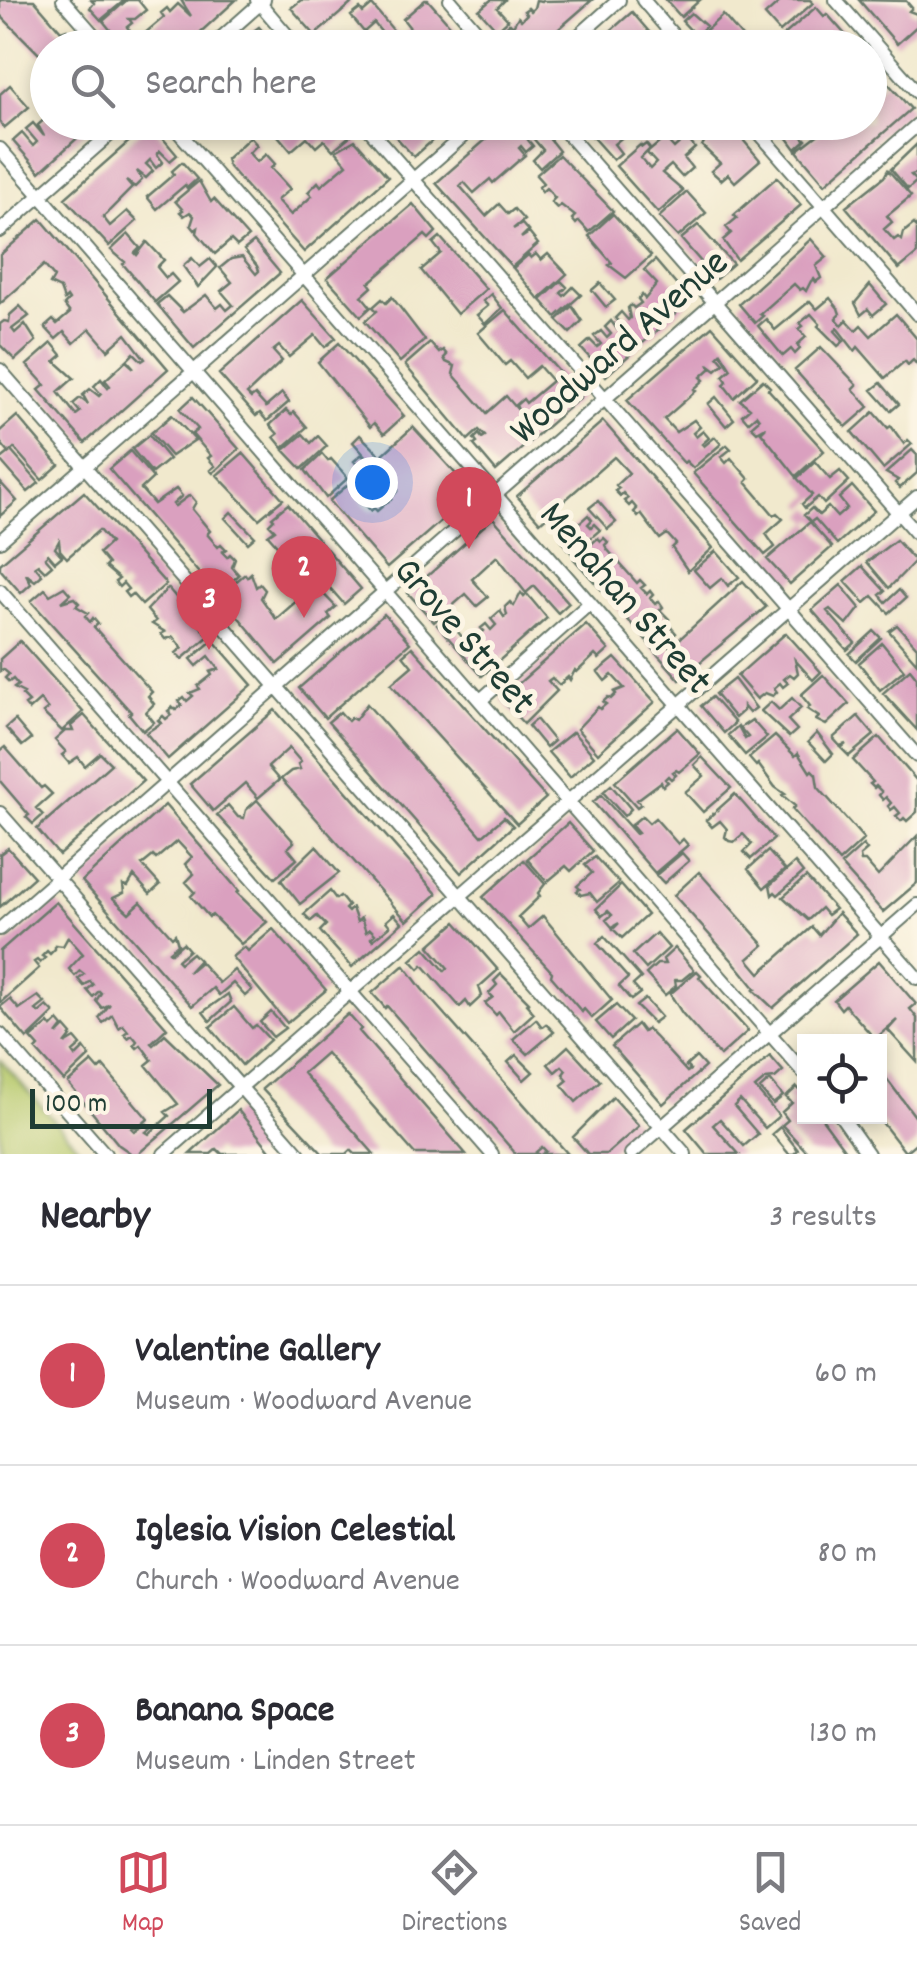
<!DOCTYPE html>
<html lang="en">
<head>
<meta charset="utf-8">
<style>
  :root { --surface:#fff; --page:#f2f2f3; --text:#2b2b33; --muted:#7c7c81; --line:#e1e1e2; --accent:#d1495b }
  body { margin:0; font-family:Dekko,sans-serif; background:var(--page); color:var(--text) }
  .controls { position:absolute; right:30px; bottom:30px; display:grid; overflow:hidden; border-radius:0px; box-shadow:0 5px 15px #0003 }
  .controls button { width:90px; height:90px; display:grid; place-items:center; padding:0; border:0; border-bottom:2px solid var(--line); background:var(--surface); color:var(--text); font:50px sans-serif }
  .scale { position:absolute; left:30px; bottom:25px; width:182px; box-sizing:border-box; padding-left:10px; border:5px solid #1f3d34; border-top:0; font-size:28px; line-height:35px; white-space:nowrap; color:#1f3d34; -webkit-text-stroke:8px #fcf5e5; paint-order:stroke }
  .you { position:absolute; left:372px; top:482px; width:35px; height:35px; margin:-25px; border:8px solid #fff; border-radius:50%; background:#1a73e8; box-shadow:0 0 0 15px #1a73e833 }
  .badge { display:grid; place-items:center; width:65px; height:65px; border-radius:50%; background:var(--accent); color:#fff; font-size:32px; font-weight:700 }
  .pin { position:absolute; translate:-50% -82px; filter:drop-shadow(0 2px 5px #0008) }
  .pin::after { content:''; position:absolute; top:52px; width:35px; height:30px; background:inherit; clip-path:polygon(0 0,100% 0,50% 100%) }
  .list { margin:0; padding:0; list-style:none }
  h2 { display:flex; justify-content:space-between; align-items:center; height:130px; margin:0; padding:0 40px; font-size:42px }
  h2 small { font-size:32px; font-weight:400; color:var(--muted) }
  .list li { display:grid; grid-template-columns:65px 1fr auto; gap:30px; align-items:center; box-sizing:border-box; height:180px; padding:0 40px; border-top:2px solid var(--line) }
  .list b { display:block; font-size:38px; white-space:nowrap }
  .list p { margin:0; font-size:32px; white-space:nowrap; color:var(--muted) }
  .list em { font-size:32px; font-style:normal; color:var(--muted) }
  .icon { flex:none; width:55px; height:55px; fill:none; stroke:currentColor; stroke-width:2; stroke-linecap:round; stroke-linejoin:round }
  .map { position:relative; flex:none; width:917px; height:1154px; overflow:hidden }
  .search { position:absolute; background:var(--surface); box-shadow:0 5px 15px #0003; left:30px; right:30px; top:30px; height:110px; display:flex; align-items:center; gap:25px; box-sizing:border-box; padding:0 35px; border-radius:55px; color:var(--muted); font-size:38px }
  .sheet { height:670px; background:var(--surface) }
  nav { display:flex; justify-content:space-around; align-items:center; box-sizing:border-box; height:140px; border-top:2px solid var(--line); background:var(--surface); font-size:28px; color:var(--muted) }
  nav a { display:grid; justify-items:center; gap:5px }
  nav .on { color:var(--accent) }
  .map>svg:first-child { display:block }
  .green { fill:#b6c96c; stroke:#6a8350; stroke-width:2.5 }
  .building { fill:#daa0bf }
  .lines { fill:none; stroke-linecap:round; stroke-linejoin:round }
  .minor-casing { stroke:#68796a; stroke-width:16 }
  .minor { stroke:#fff; stroke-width:12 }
  .labels { text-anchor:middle; stroke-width:10; stroke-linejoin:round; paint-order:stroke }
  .street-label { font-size:40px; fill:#1f3d34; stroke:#fcf5e5 }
</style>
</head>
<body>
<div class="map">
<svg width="917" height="1154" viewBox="0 0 917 1154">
  <rect width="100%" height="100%" fill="#fcf5e5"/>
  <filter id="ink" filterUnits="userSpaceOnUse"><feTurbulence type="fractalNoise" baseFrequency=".01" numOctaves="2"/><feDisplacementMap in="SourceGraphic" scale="20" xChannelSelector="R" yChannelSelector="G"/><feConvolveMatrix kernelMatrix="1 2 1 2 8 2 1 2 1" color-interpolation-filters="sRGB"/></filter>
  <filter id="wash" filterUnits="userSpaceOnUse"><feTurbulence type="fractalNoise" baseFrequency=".0048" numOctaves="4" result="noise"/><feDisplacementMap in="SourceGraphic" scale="40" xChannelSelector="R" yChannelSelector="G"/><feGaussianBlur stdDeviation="2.25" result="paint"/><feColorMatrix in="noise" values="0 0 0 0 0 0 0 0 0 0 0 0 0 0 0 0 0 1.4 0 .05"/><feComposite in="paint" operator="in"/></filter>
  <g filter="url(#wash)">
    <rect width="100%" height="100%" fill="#f1e9cd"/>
    <!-- green -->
    <path class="green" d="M0 1060 84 1154H0Z"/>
    <g id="blocks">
      <!-- building -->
      <path class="building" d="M0 0H34L61 31 67 29 70 32 40 55 0 15Z
        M91 0H125L101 20 90 8 94 3Z
        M127 0H138L146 10 135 19H129L132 23 127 27 137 40 164 17 161 13 167 8 170 12 178 4 191 16 181 0H236L183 48H125L103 21Z
        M301 0H347L351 4 315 35 291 8Z
        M425 0H428L470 48H420L406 32 410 28 403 19Z
        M491 0H505L497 8 508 20 497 30 479 10Z
        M536 0 542 1 592 0 537 48H512L499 33 510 23 513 26 518 17 521 20 527 14 524 11 528 8 531 11 534 8Z
        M666 0H700L681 17Z
        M782 0H810L813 3 780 32 765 15Z
        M859 0 906 1 912 8 909 11 917 14V26L897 44Z
        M372 5 399 37 391 44 374 23 364 32 351 16 360 9 363 13Z
        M816 7 824 16 827 14 857 48H808L799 38 791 45 783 36Z
        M632 12 663 48H628L624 43 618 48H591Z
        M691 13 706 26 696 36 682 21Z
        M723 15 748 44 751 48H706L697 38Z
        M259 27 277 48H235L247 36Z
        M886 81 911 109 825 184 797 151 834 122H870V96Z
        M10 85 29 107 4 128 0 122V94Z
        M48 116V122H95L40 172 13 141 22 133 33 146 37 142 26 129 33 123 44 136 38 125Z
        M283 122H340L351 135 333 150 324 140 316 147 307 137 291 151 274 131Z
        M397 122H453L414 157 389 129Z
        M506 122H536L559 151 540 168 533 160 543 150 532 137 528 140 533 146 526 152 521 146 519 148 525 155 493 183 490 179 474 193 464 182 460 186 486 216 499 204 508 214 514 209 524 220 513 229 522 224 528 231 521 238 529 233 538 244 512 267 436 183Z
        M579 122H624L631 130 614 144 621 153 613 160Z
        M680 122H728L760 160 735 182 728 174 721 180 711 171 720 163 702 146 707 137 702 131 706 127 702 123 690 133 686 128 683 131 677 125Z
        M776 122H808L798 132 806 140 796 149Z
        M150 123 177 155 170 161 160 151 157 154 163 162 156 168 150 160 146 164 153 171 146 178 137 171 142 180 135 187 126 181 132 188 103 217 110 226 127 211 137 221 109 246 65 198Z
        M250 137 257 145 249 153 257 162 266 154 275 164 271 168 290 189 277 200 291 215 312 196 308 192 318 182 321 186 347 164 336 151 355 140 388 177 304 252 228 166 226 159Z
        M686 137 695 148 684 158 692 168 682 177 671 165 662 173 683 191 658 213 616 166 640 145 642 147 646 144 650 149 641 158 650 169 656 163 647 153 665 138 674 148Z
        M917 144V173L911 175 917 181 908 189 891 169Z
        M559 155 613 211 589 232 579 221 576 224 572 219 575 216 561 205 557 208 551 202 555 198 546 188 542 192 539 187 543 183 536 175Z
        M182 162 197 179 187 188 185 185 157 209 147 197 174 174 172 171Z
        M888 170 911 196 887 216 892 222 884 229 894 240 898 237 902 240 904 232 914 224 917 227V254L899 269 846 207 884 177Z
        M777 177 801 205 737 260 723 240 731 233 726 227 737 218 734 215Z
        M199 181 211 202 214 199 248 237 237 246 231 240 215 254 197 233 198 228 195 230 191 225 194 216 190 212 184 216 180 212 183 210 175 201Z
        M687 192 706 213 678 237 659 217Z
        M413 204 436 232 429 239 425 235 369 283 372 287 362 296 371 307 361 316 327 278Z
        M613 214 651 256 626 278 609 265 612 263 589 236Z
        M41 219 168 369 85 443 39 390 45 385 27 365 52 343 62 355 55 361 74 378 58 392 76 415 80 412 73 404 80 398 88 404 83 395 90 389 99 396 101 394 94 386 101 379 108 388 110 386 105 380 126 361 134 368 127 360 134 353 142 361 145 359 126 334 108 350 90 329 74 343 64 332 56 339 45 327 53 320 57 324 70 313 64 305 69 300 67 297 64 300 60 289 50 284 54 277 44 265 0 304V255Z
        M698 225 733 264 716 279 681 239Z
        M128 234 140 248 135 253 137 255 147 242 164 260 157 267 166 278 171 274 178 282 155 302 123 264 125 262 111 250Z
        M440 237 486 289 457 314 421 270 441 253 433 243Z
        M811 239 827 257 816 266 821 278 816 282 814 279 811 281 806 291 803 288 800 290 794 284 760 314 763 316 755 323 739 304Z
        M254 242 280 273 194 348 157 304 167 296 183 312 206 295 217 308 222 304 227 310 233 305 221 291 232 282 220 268 231 259 242 257 256 274 259 271 257 266 244 250Z
        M536 254 541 260 548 254 567 274 539 299 513 268 528 255 531 258Z
        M192 258 200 267 210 259 217 267 198 287 183 266Z
        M655 260 690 301 606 376 581 348 590 340 597 347 601 344 594 336 601 331 607 338 611 334 605 327 611 321 617 329 622 326 615 318 621 312 628 320 630 318 628 308 631 305 634 308 641 303 638 299 642 295 645 299 657 284 644 270Z
        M561 281 567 287 561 293 564 296 573 287 581 295 556 317 541 300Z
        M600 283 615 300 606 307 592 290Z
        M870 285 886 304 873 315 868 309 861 315 855 303Z
        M491 294 502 308 485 324 477 315 488 306 483 301Z
        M392 297 425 340 400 362 365 321 377 311 373 307 382 299 386 303Z
        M830 298 838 308 840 314 836 318 842 325 847 320 856 330 861 325 871 336 896 314 917 339V365L913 360 908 365 905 361 885 378 858 347 855 351 837 328 835 331 844 341 838 346 818 326 820 324 811 314 800 323 803 326 799 329 806 337 797 345 800 349 795 354 791 349 783 356 758 326 766 319 775 330 810 301 817 309Z
        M302 300 336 338 325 347 315 335 289 357 279 346 273 351 282 361 247 394 251 398 255 395 266 407 282 393 289 402 267 421 260 413 256 416 219 374Z
        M20 306 29 316 12 329 15 333 25 324 36 341 15 360 0 345V324L4 321 9 322 10 315Z
        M572 306 582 321 570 333 557 320Z
        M505 310 581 397 496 471 474 445 477 443 474 439 479 434 482 438 485 436 479 430 468 440 405 365 430 343 439 353 443 350 447 355 444 358 446 362 455 366 453 374 487 413 506 396 518 410 516 405 523 399 526 403 552 381 539 366 525 378 510 361 505 365 478 333Z
        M712 326 757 377 734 398 724 385 727 381 723 376 731 369 721 353 718 356 724 363 716 370 708 364 711 368 701 377 704 380 694 389 696 391 664 419 676 432 694 420 700 427 693 433 696 437 703 431 709 438 702 444 704 446 715 437 721 444 693 468 686 461 684 463 627 400Z
        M339 343 404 416 384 434 374 423 370 427 318 362Z
        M821 347 857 385 853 389 869 407 846 427 795 370Z
        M763 380 770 387 768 389 824 451 796 476 761 432 766 427 757 432 751 426 759 419 756 415 748 422 742 415 750 408 740 400Z
        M881 383 899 404 891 411 872 390Z
        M193 397 239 449 213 473 210 470 215 466 208 458 211 456 192 434 198 429 180 409Z
        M716 397 734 419 726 426 708 404Z
        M286 410 291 415 294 412 307 427 283 448 274 437 278 434 270 425Z
        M874 412 888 428 891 426 904 444 908 440 912 444 883 469 852 432Z
        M172 415 195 440 171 456 151 433Z
        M17 416 59 465 42 480 14 448 11 451 39 483 28 492 0 460 9 453 0 442V431Z
        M603 421 713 548 688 571 672 548 676 544 667 534 660 539 641 514 638 517 634 512 637 509 632 503 629 506 624 501 628 498 623 493 620 496 615 491 619 488 616 485 629 473 614 457 540 522 517 496Z
        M413 427 473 493 387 568 329 501 350 483 359 493 356 495 371 511 374 508 377 511 391 499 398 490 371 464 363 471 354 461 361 455 367 458 353 442 360 435 381 456Z
        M303 434 311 443 318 436 327 446 302 469 284 450Z
        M149 435 169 459 152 473 132 449Z
        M727 445 731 449 721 457 726 463 731 458 749 479 746 482 774 515 777 513 783 519 766 534 775 547 765 555 693 473Z
        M912 450 917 455V473L900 488 895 483 898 480 886 473Z
        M130 451 153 478 141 489 154 504 176 489 182 496 173 504 175 506 190 495 196 502 192 509 210 531 207 534 218 547 221 544 226 549 222 552 227 557 230 554 235 559 232 567 239 575 217 594 109 469Z
        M243 453 283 499 259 519 217 475Z
        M322 454 328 461 331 459 348 478 326 498 305 470Z
        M815 462 830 479 840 471 849 481 824 504 818 497 805 508 802 504 812 495 797 478Z
        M0 482 17 501 0 516Z
        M852 486 874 511 837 544 815 519 811 522 804 515 812 508 819 515 828 507 837 517 847 508 839 498Z
        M84 492 166 584 142 605 132 594 128 597 124 592 128 589 123 583 119 587 115 582 119 579 105 567 108 564 99 553 110 543 99 530 67 558 60 550 59 541 55 548 62 556 55 562 48 554 45 557 52 565 45 571 38 564 35 566 42 575 35 581 26 574 31 584 21 593 0 569V564Z
        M598 501 616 522 608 529 589 508Z
        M288 504 361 589 344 604 317 573 310 580 336 607 328 614 331 618 278 664 220 595 245 574 247 577 251 573 256 587 260 584 265 590 261 598 276 619 308 591 293 571 297 568 268 535 275 530 269 524 274 519 272 517Z
        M231 512 255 537 248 543 225 518Z
        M588 515 592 520 588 524 591 527 594 524 600 530 572 554 561 539Z
        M493 518 569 603 558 613 534 586 526 593 497 556 472 579 488 597 477 606 466 594 434 622 408 593Z
        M810 522 832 547 790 584 767 559Z
        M598 538 601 541 604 538 608 542 605 545 607 549 637 583 640 580 645 585 641 588 647 594 650 591 653 595 650 598 655 604 659 601 663 607 660 610 669 619 646 640 574 559Z
        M896 540 915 561 889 588 867 562Z
        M716 551 739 577 728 586 722 578 710 588 694 570Z
        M862 566 885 591 880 595 886 602 899 590 906 598 889 613 873 596 865 603 845 581Z
        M743 581 766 607 693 668 673 645Z
        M841 585 860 608 847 625 830 609 827 611 855 643 847 650 812 610Z
        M64 587 70 594 61 602 74 598 79 603 76 606 88 613 85 616 90 622 93 618 98 624 94 627 152 692 148 696 154 704 146 712 154 722 143 731 129 714 131 712 31 601 45 589 50 595Z
        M168 588 209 636 182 659 176 653 182 648 173 637 165 639 161 634 165 632 152 624 156 621 147 610Z
        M521 593 524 597 527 594 547 618 482 676 437 625 446 618 469 645 484 631 481 628 486 624 491 630 496 625 491 619 500 611 504 617 507 615 505 607 510 602 514 606Z
        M384 614 410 643 325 718 299 688Z
        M586 624 609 650 599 659 595 655 577 672 575 670 570 680 568 677 559 685 552 678 548 681 557 691 524 724 501 699Z
        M669 625 676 633 655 651 648 643Z
        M897 625 917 647V663L889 631Z
        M874 631 881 638 856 661 849 654Z
        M786 633 821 672 813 680 795 660 798 673 794 677 790 674 784 679 788 683 783 687 780 683 774 688 777 692 773 696 765 693 757 699 737 676Z
        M213 640 252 685 168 759 146 733 161 723 158 720 163 716 166 719 171 715 168 711 173 707 176 710 182 705 179 701 184 697 187 701 193 696 190 693 200 689 198 686 212 675 210 672 219 669 209 656 197 666 191 659Z
        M20 641 83 712 62 731 43 713 48 709 40 700 29 710 25 705 29 702 22 695 24 693 14 688 18 685 13 679 9 682 5 678 9 674 3 669 0 671V659Z
        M882 643 904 670 880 690 859 663Z
        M667 645 691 671 680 680 657 654Z
        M412 647 546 798 517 824 391 684 412 666 403 655Z
        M615 658 655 702 598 753 577 729 598 707 600 709 606 704 603 702 608 697 611 699 616 694 614 692 624 688 612 675 605 681 598 672Z
        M910 669 917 678V730L883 693Z
        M823 675 849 704 826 725 816 720 819 717 807 709 810 706 801 695Z
        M734 679 756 708 749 713 743 706V711L735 718 715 694Z
        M712 697 735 723 724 733 701 706Z
        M792 698 801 708 788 720 797 730 789 737 761 711 771 702 779 710Z
        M367 704 482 836 504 817 513 826 461 873 328 722 340 712 348 721 351 718 355 720Z
        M275 710 437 894 407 921 281 779 291 771 300 769 298 764 301 762 289 748 268 767 279 780 258 798 245 783 213 811 190 784Z
        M84 715 143 781 59 855 37 829 111 764 100 753 85 766 78 757 69 763 62 755 66 752 55 740 65 731H73L71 726Z
        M858 716 874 735 849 756 841 748 846 744 840 746 833 738Z
        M536 719 554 741 546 748 528 726Z
        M15 720 31 739 22 746 6 728Z
        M752 720 767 737 745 755 728 735 738 726 745 739 748 737 740 728Z
        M677 728 700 754 679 772 676 770 673 772 676 775 671 779 668 776 665 779 668 782 663 786 661 782 637 800 641 804 637 807 615 782Z
        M573 732 594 756 570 777 548 752Z
        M817 733 833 754 826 761 808 742Z
        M775 736 795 756 798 753 810 772 812 770 816 774 818 787 864 839 839 862 792 809 795 806 782 795 785 794 775 787 758 764 756 766 749 758Z
        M879 737 917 781V812L907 821 904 818 901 821 896 816 900 813 895 807 891 810 888 806 891 803 886 797 883 800 879 795 882 792 876 786 874 788 870 784 873 782 853 760Z
        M5 747 41 788 44 786 52 794 36 808 43 815 33 824 26 817 29 815 0 781V751Z
        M702 757 731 788 703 812 685 792 704 776 694 765Z
        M611 785 631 809 624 816 603 792Z
        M735 794 774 839 751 859 744 852 752 844 743 834 734 842 729 841 725 837 727 829 720 821 712 827 706 820Z
        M601 795 636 834 638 833 631 825 642 816 649 823 655 818 678 844 683 839 688 845 655 873 593 802Z
        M257 800 294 842 288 848 297 859 275 878 217 815 228 805 238 817 244 818 246 810Z
        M165 805 239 891 237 893 267 922 241 944 212 915 209 917 191 896 195 892 186 882 194 874 185 864 192 857 177 841 156 859 153 856 142 865 160 885 150 894 134 876 128 886 123 885 124 893 113 898 129 913 141 902 172 937 175 934 178 944 169 951 171 953 183 943 189 950 177 960 180 963 192 953 199 960 188 972 200 962 219 983 234 970 252 990 245 996 233 983 219 995 213 988 192 1006 82 881Z
        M568 823 593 851 571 871 566 866 547 882 527 859Z
        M917 836V883L883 912 841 865 863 845 867 850 860 856 861 861H865L878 876Z
        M316 846 339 873 300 904 281 880Z
        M8 848 34 877 0 907V854Z
        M768 851 785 870 764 888 748 869Z
        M682 853 689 861 664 883 656 875Z
        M595 857 619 883 597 902 590 893 581 895 577 891 580 889 577 886 592 873 585 865Z
        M524 860 545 884 538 893 540 896 518 917 528 929 543 916 612 1000 592 1018 584 1009 582 1012 551 976 552 972 483 897Z
        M795 863 803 873 778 895 775 892 772 895 770 885Z
        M699 872 764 945 748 959 760 973 812 927 819 935 838 913 857 934 773 1008 754 990 756 989 739 968 674 895Z
        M806 877 835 909 827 915 821 908 808 920 783 897Z
        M621 885 647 915 622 938 613 929 619 923 612 927 606 920 612 915 608 911 602 916 596 909Z
        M330 891 336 899 340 896 348 906 345 909 348 912 352 908 357 922 361 918 366 932 370 929 375 934 371 938 373 940 390 926 386 921 394 914 402 923 352 967 320 931 326 925 317 916 311 921 304 914Z
        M56 902 167 1028 151 1043 153 1045 165 1034 218 1085 138 1154H126L129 1152 119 1145 68 1083 92 1062 99 1070 103 1066 148 1119 140 1126 131 1128 134 1131 147 1124 151 1128 146 1132 149 1134 169 1116 165 1112 178 1104 146 1065 152 1060 141 1045 137 1048 134 1045 137 1041 132 1035 128 1038 124 1034 128 1031 123 1025 119 1028 112 1015 103 1023 99 1018 110 1004 102 1008 96 1001 101 993 99 991 93 997 87 990 93 985 90 981 84 986 78 979 84 974 80 971 75 976 69 969 83 954 68 937 63 946 55 945V949L50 954 47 951 42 956 45 958 40 963 37 960 34 962 39 968 0 1003V951Z
        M456 922 498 970 479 987 482 996 470 1007 466 1001 460 1007 423 965 419 969 411 960 425 948 445 971 448 968 429 946Z
        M273 929 326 990 287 1023 232 957 244 947 248 951Z
        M656 933 669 948 646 969 633 954Z
        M604 936 641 978 633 985 640 993 631 1000 619 986 628 978 597 943Z
        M675 948 694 970 682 980H675L676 986 665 995 646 974 657 964H665L663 959Z
        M879 961 916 1004 910 1009 917 1018V1062L888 1030 897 1020 875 1039 845 1005 841 1009 834 1000Z
        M404 965 422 989 568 1154H542L546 1151 542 1147 536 1152 538 1154H516L387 1006 385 1008 382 1004 372 993Z
        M697 971 701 975 699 977 748 1031 720 1056 682 1013 670 994Z
        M501 974 529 1002 526 1004 534 1013 514 1031 499 1012 496 1015 485 1003 493 997 489 993 497 985 494 981Z
        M228 994 231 1002 210 1021 203 1012Z
        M38 996 45 1003 36 1010 39 1013 47 1006 54 1013 27 1039 0 1007 10 999 19 1009Z
        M645 999 661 1017 653 1023 636 1006Z
        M616 1005 631 1021 611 1039 596 1022Z
        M234 1007 252 1028 256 1025 270 1040 242 1065 210 1027Z
        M271 1012 285 1028 273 1037 260 1022Z
        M348 1014 361 1029 359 1031 466 1154H415L326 1053 303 1073 374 1154H355L351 1150 347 1154H323L262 1089Z
        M536 1019 542 1027 546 1024 554 1032 528 1054 513 1039Z
        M58 1021 63 1027 57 1035 65 1027 72 1035 65 1044 75 1038 81 1045 73 1052 76 1056 84 1048 90 1056 64 1081 36 1050 39 1047 31 1038 49 1023 52 1027Z
        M637 1024 643 1032 647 1029 655 1037 687 1072 690 1070 686 1066 696 1057 705 1067 663 1104 612 1046Z
        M568 1046 600 1081 576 1102 562 1085 568 1080 563 1074 566 1070 562 1066 555 1072 548 1064Z
        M516 1055 533 1072 524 1080 508 1062Z
        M770 1056 783 1071 775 1078 766 1079 755 1088 779 1116 765 1128 740 1100 734 1106 758 1134 744 1146 720 1119 713 1125 739 1154H707L686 1129Z
        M883 1074 917 1119V1142L905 1152 877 1116H880V1078Z
        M770 1080 783 1096 773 1104 760 1089Z
        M797 1087 804 1095V1116H820L848 1154H809L782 1125 788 1120 782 1112 792 1103 786 1097Z
        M613 1097 639 1126 607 1154H588L573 1137Z
        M238 1110 273 1154H222L217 1149 211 1154H190Z
        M780 1127 798 1150 794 1154H789L772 1134Z"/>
    </g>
  </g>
  <g filter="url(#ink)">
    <use href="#blocks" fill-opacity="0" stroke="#68796a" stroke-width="2.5"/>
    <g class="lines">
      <!-- minor casing -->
      <g class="minor-casing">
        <path id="minor" d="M63 0 105 48
          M257 0 298 48
          M450 0 491 48
          M643 0 684 48
          M836 0 917 92
          M210 48 264 0
          M565 48 619 0
          M170 122 917 978
          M363 122 917 756
          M557 122 917 534
          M750 122 917 314
          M0 149 804 1073
          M0 231 124 122
          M0 370 685 1154
          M0 541 479 122
          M0 591 492 1154
          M482 699 590 603
          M0 813 299 1154
          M0 929 917 125
          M0 1034 105 1154
          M841 1116 868 1154
          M164 1154 917 497
          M631 1154 917 905"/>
      </g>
      <!-- minor -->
      <use href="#minor" class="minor"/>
    </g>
  </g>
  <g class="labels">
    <!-- street labels -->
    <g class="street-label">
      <text transform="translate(617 344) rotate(-41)" y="14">Woodward Avenue</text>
      <text transform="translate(628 596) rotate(49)" y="14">Menahan Street</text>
      <text transform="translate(467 634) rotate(49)" y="14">Grove Street</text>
    </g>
  </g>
</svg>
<div class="controls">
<button><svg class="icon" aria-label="locate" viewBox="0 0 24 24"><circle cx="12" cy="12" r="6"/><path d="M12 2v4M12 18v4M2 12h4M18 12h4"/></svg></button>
</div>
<div class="scale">100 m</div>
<div class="you"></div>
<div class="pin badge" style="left:469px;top:549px">1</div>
<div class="pin badge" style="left:304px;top:618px">2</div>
<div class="pin badge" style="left:209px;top:650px">3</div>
<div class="search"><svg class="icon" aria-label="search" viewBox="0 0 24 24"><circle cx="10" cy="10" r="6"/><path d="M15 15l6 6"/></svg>Search here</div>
</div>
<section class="sheet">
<h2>Nearby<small>3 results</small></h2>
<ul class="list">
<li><span class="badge">1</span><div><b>Valentine Gallery</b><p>Museum · Woodward Avenue</p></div><em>60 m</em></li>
<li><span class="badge">2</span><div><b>Iglesia Vision Celestial</b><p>Church · Woodward Avenue</p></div><em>80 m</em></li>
<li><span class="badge">3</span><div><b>Banana Space</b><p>Museum · Linden Street</p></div><em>130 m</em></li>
</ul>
</section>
<nav>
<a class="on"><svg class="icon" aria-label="map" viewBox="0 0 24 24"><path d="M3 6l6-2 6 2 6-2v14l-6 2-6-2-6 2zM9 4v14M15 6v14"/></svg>Map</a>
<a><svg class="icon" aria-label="directions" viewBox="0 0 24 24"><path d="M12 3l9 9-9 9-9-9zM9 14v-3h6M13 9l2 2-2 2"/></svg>Directions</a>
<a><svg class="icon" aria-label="saved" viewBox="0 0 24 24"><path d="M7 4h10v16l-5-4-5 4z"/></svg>Saved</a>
</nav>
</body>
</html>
